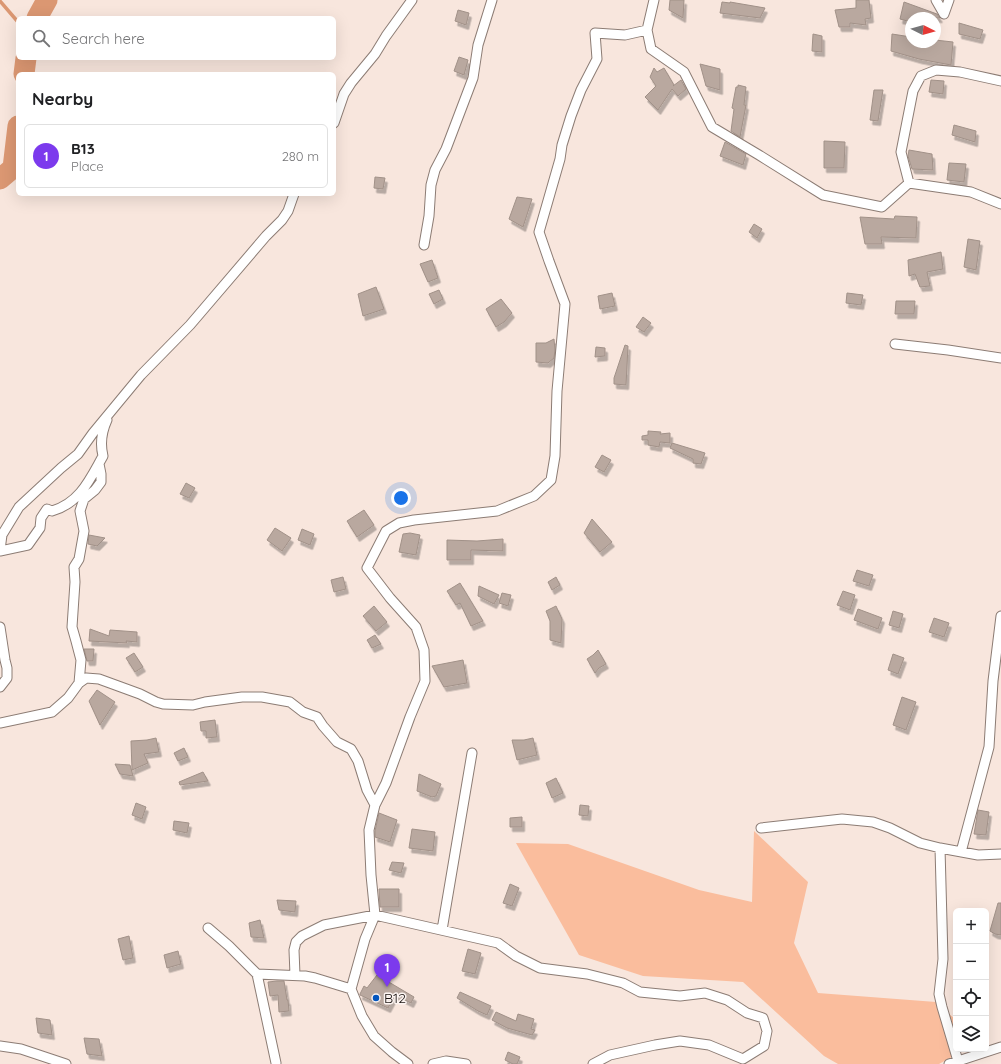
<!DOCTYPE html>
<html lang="en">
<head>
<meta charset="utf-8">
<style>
  :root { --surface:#fff; --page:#f6f6f6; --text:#202124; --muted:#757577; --line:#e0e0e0; --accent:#7c3aed }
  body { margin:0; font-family:Quicksand,sans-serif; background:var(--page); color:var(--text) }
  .controls { position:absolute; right:12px; bottom:12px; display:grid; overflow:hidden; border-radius:6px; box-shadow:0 4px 16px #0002 }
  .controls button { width:36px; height:36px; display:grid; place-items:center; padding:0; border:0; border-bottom:1px solid var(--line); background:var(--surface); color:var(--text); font:20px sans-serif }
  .compass { position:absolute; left:905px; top:12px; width:36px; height:36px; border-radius:50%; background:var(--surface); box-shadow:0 4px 16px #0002; rotate:95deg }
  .you { position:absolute; left:401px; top:498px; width:14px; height:14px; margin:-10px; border:3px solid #fff; border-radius:50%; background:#1a73e8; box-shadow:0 0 0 6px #1a73e833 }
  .badge { display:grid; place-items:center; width:26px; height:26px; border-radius:50%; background:var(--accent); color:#fff; font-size:13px; font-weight:700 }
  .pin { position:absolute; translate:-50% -33px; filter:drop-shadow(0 1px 2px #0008) }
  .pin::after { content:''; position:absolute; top:21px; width:14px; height:12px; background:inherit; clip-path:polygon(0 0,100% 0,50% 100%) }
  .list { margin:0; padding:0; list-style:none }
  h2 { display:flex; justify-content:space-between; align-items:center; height:52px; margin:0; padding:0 16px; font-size:17px }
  h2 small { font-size:13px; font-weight:400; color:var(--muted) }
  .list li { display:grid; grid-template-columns:26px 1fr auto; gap:12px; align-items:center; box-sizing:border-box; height:64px; margin:0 8px 8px; padding:0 8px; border:1px solid var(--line); border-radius:6px }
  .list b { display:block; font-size:15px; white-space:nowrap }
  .list p { margin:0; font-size:13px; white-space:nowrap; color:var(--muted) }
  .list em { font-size:13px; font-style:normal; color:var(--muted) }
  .icon { flex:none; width:22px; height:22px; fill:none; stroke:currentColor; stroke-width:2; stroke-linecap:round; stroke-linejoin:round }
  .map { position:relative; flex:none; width:1001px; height:1064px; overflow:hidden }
  .search { position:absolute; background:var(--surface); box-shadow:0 4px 16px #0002; left:16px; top:16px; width:320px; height:44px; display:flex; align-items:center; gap:10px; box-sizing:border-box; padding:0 14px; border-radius:6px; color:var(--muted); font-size:15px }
  .panel { position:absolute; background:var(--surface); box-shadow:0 4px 16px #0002; left:16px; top:72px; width:320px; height:124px; border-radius:6px }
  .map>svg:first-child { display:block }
  .green { fill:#fabd9d }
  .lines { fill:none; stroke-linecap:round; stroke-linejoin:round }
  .stream { stroke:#db9772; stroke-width:3.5 }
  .river { stroke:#db9772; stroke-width:21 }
  .building { fill:#b9a89f; stroke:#a19188; filter:url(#shadow) }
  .street-casing { stroke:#8c7c74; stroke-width:11 }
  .street { stroke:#fff; stroke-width:9 }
  .poi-dot { fill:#0255be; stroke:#fdf5f2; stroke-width:1.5 }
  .labels { text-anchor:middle; stroke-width:3; stroke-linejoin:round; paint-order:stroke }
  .poi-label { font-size:14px; fill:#1a1411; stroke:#fdf5f2; text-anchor:start }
</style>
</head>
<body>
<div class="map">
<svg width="1001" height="1064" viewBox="0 0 1001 1064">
  <defs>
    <filter id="shadow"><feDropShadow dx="2.5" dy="4.5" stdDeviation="0" flood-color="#0004"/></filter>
  </defs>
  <rect width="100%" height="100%" fill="#f8e6dd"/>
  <!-- green -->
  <path class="green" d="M754 831 808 882 794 943 818 993 936 1002 956 1020V1049H961V1052L939 1064H838L824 1056 743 982 643 976 579 955 516 843 568 844 699 890 752 902Z"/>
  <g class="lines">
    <!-- stream -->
    <path class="stream" d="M0 1 18 22"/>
    <!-- river -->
    <path class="river" d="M37 18 47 0
      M24 74 26 58
      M0 179 13 168 18 126"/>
  </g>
  <!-- building -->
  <path class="building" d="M670 0H684L683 18 669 10Z
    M856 0H869L871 18 865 19 866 25 850 23V27H839L835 10 856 8Z
    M722 2 730 3V2L765 8 760 18 720 13Z
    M904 2 937 14 940 18H911V22L900 19Z
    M458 10 469 13 466 25 455 21Z
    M959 23 983 30 980 39 959 34Z
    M813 34 822 36V52L812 51Z
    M892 34 911 37V42H935V40L953 42 951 65 919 59 891 51Z
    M459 57 468 60 464 75 454 71Z
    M700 64 720 69V90L706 86Z
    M654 68 657 72 664 68 674 85 673 86 681 80 686 89 678 96 672 89 658 110 645 97 656 86 650 77Z
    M931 80 944 81 943 94 929 92Z
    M738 85 746 87 744 105H746L740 137 731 131 734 109 732 108 736 87H738Z
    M874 90H883L878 121 870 120Z
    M954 125 976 131 975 142 952 135Z
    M824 141 845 142 844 168H824Z
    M725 142 746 154 743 165 720 156Z
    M909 150 932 154 933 170 912 169 908 156Z
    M949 163 966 164 964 182 947 180Z
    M375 177 385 178 383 189 374 188Z
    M517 197 532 199 523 227 509 219Z
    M895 216 917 217 916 238 881 237 882 244H865L860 217 894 219Z
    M754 224 762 229 757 238 749 232Z
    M968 239 980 241 976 270 964 267Z
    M941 252 943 269 927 272 930 286 920 287 915 274 909 276 908 260Z
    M432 260 438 278 428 282 420 264Z
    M376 287 384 309 363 316 358 294Z
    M439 290 443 299 434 304 429 294Z
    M612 293 615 306 600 309 598 296Z
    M847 293 863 295 861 305 846 303Z
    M501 299 512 313 504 322 496 327 486 309Z
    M896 301H915L914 314H895Z
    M643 317 651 323 644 332 636 327Z
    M554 339 555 350 554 358 548 363 536 362V343H546Z
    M625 345 628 346 626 385 614 384V378Z
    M596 347 605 348V356L595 357Z
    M648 431 661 432 660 434 670 433V443L660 442 659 447 648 445V440H642V436L648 435Z
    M672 443 705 453 701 464 693 463V459L670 448Z
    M602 455 611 460 604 472 595 467Z
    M186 483 195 488 189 498 180 494Z
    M364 510 374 525 357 537 347 521Z
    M592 519 612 542 600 552 584 533Z
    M275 528 291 538 282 551 267 540Z
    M302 529 314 534 310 545 298 540Z
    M410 533 420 535 416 555 399 552 403 534Z
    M89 535 105 538 97 546 88 544Z
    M503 539V551L471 550V560H447V540L477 541Z
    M857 570 873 575 869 586 853 581Z
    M343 577 346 589 334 592 331 580Z
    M556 577 560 585 552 590 548 582Z
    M460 583 483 621 471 626 460 603 456 605 447 591Z
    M479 586 499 595 494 604 478 596Z
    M843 591 855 595 850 610 837 605Z
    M502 593 511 595 508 606 499 603Z
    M374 606 387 622 376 631 363 616Z
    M556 606 562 619 561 643 550 640V621L546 611Z
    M858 609 882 618 878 629 854 620Z
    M893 611 903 614 899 628 889 625Z
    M934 618 949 623 944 637 929 632Z
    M90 629 109 636 110 630 137 632V642L126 641 127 643 89 641Z
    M375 635 381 644 372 648 367 640Z
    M84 649H94L93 661H87Z
    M598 650 606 664 599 668 595 673 587 659 593 655Z
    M134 653 143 667 135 672 126 658Z
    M893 654 904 658 898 674 888 670Z
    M463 660 467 683 444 687 432 666Z
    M97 690 115 702 100 725 89 701Z
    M902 697 916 702 906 730 893 725Z
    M215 720 217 737 206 738V731H201L200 722Z
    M156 738 159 752 144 754 148 763 132 770 131 741 147 740Z
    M533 738 537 755 517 760 512 740H524Z
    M184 748 188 757 178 761 174 753Z
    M115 764 130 765 133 776 120 774Z
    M203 772 208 781 180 785 179 782Z
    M419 774 441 784 436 796 432 797 417 791Z
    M556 778 563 793 552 798 546 783Z
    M136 803 146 807 142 819 132 815Z
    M580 805 589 806 588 816 579 815Z
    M978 810 989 812 986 835 974 834Z
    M379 813 397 820 390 842 375 837V831Z
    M522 817V827H510V818Z
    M174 821 189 823 187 833 173 830Z
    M412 829 435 832 433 851 409 848Z
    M392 862 404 863 401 873 389 870Z
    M510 884 519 888 512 906 503 903Z
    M379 889H399V907H380Z
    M277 900 296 901 295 912 279 910Z
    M998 903H1001V935L995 934 990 931Z
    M260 920 264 938 251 937 249 923Z
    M129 936 133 958 123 960 118 939Z
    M468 949 481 953 475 974 462 971Z
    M178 951 181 964 167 968 164 955Z
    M377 975 414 997 411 1003 395 995 388 1008 360 995V994L364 986 367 988Z
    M277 981H284L287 1000H288L289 1011 279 1012 278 995 270 996 268 982Z
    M460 992 491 1006 487 1015 478 1011 457 998Z
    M496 1012 516 1021 518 1014 534 1019 531 1029 535 1030 532 1035 507 1028 492 1020Z
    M36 1018 50 1020 52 1035 38 1033Z
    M84 1038 99 1039 102 1056 87 1054Z
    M508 1052 520 1057 517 1064H513L505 1060Z"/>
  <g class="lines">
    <!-- street casing -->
    <g class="street-casing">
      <path id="street" d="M936 0 944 14 949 0
        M647 30 651 49 684 72 712 127 759 155 823 195 882 207 909 183 971 192 1001 204
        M334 123 344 94 351 83 375 54 386 36 412 0
        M909 183 901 152 913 91 921 76 936 70 960 72 1001 81
        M424 245 429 216 431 185 435 170 446 149 473 78 478 45 492 0
        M895 344 948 350 1001 358
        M0 550 2 535 19 507 61 468 78 454 93 433 141 375 190 325 266 236 282 220 288 211 294 194
        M0 551 28 545 40 528 41 518 47 509 52 511C80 503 90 479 103 456 100 444 102 431 107 420
        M0 627 5 660 7 668V678L0 687
        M79 683 81 660 76 641 72 627 75 582 74 567 79 559 84 531 80 511 84 499 95 490 101 482V474L99 464
        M0 723 52 712 68 698 79 683 86 678 99 679 140 694 156 702 163 704 193 705 205 702 242 697H262L290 702 303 712 317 717 323 726 337 742 351 749 358 761 367 790 375 805
        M761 828 842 819 873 822 890 828 920 843 940 848 978 855 1001 854
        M940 848 943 959 939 994 942 1007 958 1061
        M961 852 989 747 993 681 1001 616
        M208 928 229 946 257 974 305 976 315 978 351 989
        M442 930 472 753
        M257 974 276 1063
        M295 975 294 950 296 942 302 936 324 925 375 915 498 943 516 956 540 968 587 974 623 983 640 992 680 996 705 993 727 1000 747 1013 763 1018 767 1031 764 1046 743 1059 709 1045 680 1041 655 1045 610 1055 593 1064
        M0 1046 21 1049 66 1064
        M408 1064 392 1052 374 1036 362 1016 351 989 365 939 375 915 371 875 369 830 375 805 386 783 410 717 425 681 424 650 416 627 390 598 367 568 386 531 399 523 414 520 497 511 534 496 551 480 555 456 557 391 565 304 549 261 539 232 560 159 562 145 571 116 581 90 597 59 595 33 625 35 647 30 654 0
        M433 1064 446 1061 466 1064
        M949 1064 1001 1047"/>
    </g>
    <!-- street -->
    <use href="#street" class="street"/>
  </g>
  <!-- markers -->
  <circle class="poi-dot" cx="376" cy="998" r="4"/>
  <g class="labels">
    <!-- poi labels -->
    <g class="poi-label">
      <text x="384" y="1003">B12</text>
    </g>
  </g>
</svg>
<div class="controls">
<button>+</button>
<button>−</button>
<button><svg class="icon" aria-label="locate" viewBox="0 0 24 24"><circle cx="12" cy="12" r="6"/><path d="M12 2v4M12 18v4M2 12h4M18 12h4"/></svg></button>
<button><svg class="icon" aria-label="layers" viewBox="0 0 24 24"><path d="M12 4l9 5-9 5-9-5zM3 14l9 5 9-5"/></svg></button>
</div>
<svg class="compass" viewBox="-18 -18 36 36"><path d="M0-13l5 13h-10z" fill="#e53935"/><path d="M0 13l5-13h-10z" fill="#757577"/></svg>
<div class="you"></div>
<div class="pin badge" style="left:387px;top:987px">1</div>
<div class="search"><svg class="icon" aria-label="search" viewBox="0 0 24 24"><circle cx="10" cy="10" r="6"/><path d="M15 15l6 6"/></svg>Search here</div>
<section class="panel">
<h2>Nearby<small></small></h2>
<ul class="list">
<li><span class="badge">1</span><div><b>B13</b><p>Place</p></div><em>280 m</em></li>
</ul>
</section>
</div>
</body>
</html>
